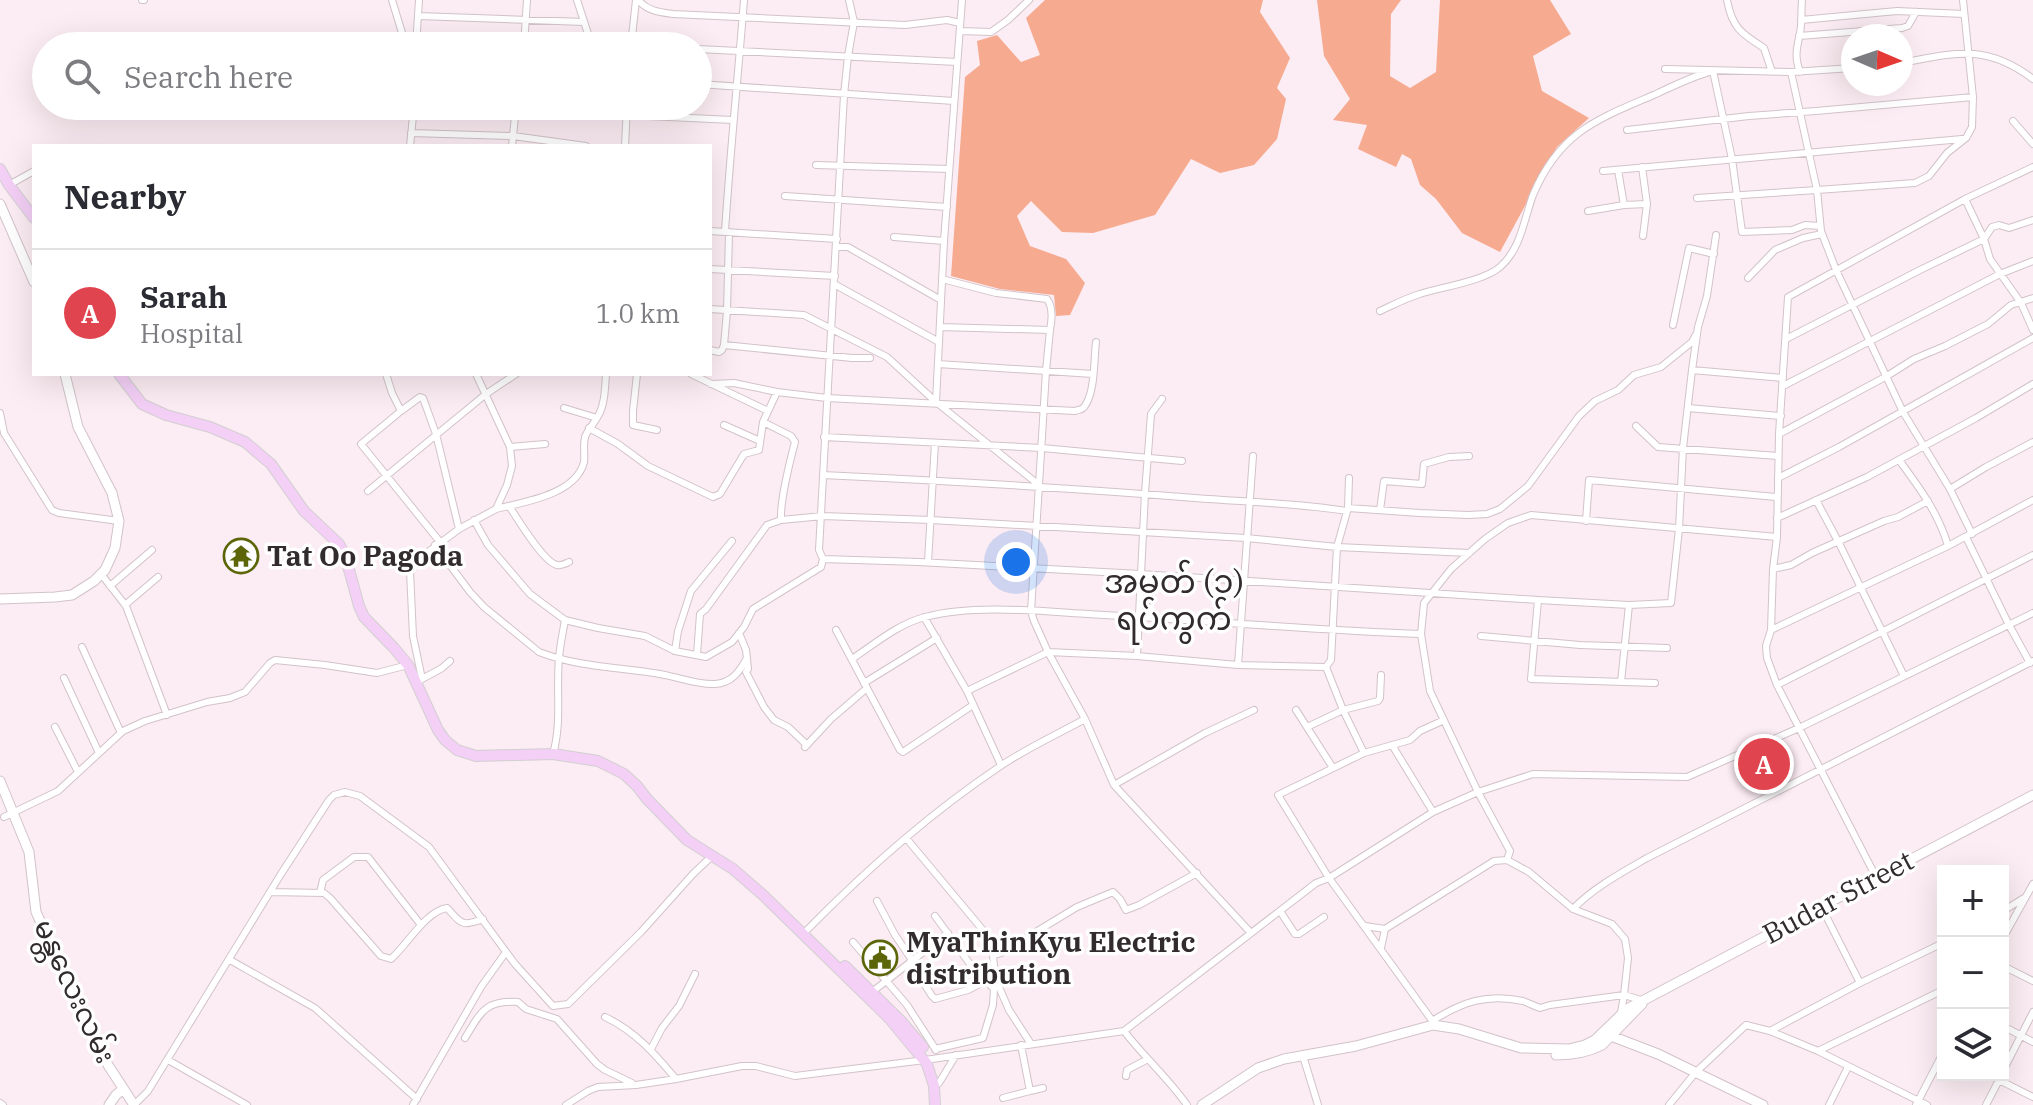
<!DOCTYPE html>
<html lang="en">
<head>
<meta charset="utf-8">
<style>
  :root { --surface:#fff; --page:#f2f2f3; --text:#2b2b33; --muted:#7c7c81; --line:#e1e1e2; --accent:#d93025 }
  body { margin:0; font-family:"IBM Plex Serif","Noto Sans Myanmar",serif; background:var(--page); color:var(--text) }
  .controls { position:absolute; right:24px; bottom:24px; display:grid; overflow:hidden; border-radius:0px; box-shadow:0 8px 32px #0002 }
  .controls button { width:72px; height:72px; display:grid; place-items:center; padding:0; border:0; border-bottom:2px solid var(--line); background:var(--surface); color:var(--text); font:40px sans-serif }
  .compass { position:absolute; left:1841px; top:24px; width:72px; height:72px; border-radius:50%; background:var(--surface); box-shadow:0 8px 32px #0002; rotate:92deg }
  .you { position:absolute; left:1016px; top:562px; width:28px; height:28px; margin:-20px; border:6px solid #fff; border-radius:50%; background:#1a73e8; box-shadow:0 0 0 12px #1a73e833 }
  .badge { display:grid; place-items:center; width:52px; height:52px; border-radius:50%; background:var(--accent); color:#fff; font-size:26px; font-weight:700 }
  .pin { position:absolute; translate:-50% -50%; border:4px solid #fff; box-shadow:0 2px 8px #0006 }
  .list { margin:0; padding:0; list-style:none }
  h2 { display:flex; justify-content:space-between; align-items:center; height:104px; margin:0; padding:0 32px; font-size:34px }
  h2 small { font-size:26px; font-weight:400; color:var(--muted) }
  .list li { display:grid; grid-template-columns:52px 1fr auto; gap:24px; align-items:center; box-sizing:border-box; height:128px; padding:0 32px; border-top:2px solid var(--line) }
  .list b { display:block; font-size:30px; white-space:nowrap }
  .list p { margin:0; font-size:26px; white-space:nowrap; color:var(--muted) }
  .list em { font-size:26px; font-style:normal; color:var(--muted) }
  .icon { flex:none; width:44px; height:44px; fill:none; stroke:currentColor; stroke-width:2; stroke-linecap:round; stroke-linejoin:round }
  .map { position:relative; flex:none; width:2033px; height:1105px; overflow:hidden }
  .search { position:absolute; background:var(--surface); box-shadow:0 8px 32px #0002; left:32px; top:32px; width:680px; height:88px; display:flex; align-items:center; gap:20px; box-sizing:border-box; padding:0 28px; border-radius:44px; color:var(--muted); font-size:30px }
  .panel { position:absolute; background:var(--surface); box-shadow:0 8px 32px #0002; left:32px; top:144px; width:680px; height:232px; border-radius:0px }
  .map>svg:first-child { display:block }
  .forest { fill:#f6ab90 }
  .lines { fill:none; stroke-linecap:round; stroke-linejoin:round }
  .street-casing { stroke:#d2c3c9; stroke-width:8 }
  .secondary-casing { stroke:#d2c3c9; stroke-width:11 }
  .primary-casing { stroke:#d2d0d1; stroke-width:12 }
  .street { stroke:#fff; stroke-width:6 }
  .secondary { stroke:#fff; stroke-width:9 }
  .primary { stroke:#f4cff6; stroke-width:10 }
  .labels { text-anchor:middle; stroke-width:7; stroke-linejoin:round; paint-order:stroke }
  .poi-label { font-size:28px; font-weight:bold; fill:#312b2e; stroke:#fefefe; text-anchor:start }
  .street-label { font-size:28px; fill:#312b2e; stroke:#fefefe }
  .quarter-label { font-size:32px; fill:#312b2e; stroke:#fefefe }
</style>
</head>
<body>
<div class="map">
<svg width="2033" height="1105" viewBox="0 0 2033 1105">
  <rect width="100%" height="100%" fill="#fcecf3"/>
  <!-- forest -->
  <path class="forest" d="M1045 0H1263L1260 12 1290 58 1277 88 1286 99 1277 139 1254 165 1220 173 1191 159 1155 215 1093 233 1062 232 1031 201 1017 216 1030 246 1066 259 1085 283 1070 315 1056 316 1054 295 1000 289 951 276 965 77 980 65 977 41 997 35 1021 62 1040 55 1026 18Z
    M1317 0H1401L1391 14 1390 76 1410 88 1436 72 1440 0H1550L1571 34 1533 56 1542 91 1589 118 1557 147 1500 252 1462 233 1436 199 1420 185 1411 159 1402 154 1396 167 1358 149 1367 125 1333 120 1350 99 1324 56Z"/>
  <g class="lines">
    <!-- street casing -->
    <g class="street-casing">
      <path id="street" d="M142 0H144
        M392 0 406 46
        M577 0 592 46
        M638 0C648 11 658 12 673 14L905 25 947 20 960 23
        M849 0 854 22 848 56 844 95 819 550 823 559 919 562 1140 574 1538 600 1629 605 1671 603 1679 529 1683 448 1692 370 1698 327 1707 296 1716 235
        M1727 0C1732 28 1742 34 1764 48L1772 72
        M1963 0 1973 97 1972 127 1966 138 1947 153 1929 176 1915 183 1817 190 1821 231 1836 270 1903 412 1950 489 1972 534
        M418 16 584 22
        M1801 20 1897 11 1964 14
        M960 31 991 32 1008 20 1029 0
        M1799 36 1902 28 1908 26 1916 12
        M632 45 649 46
        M416 46 419 0
        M524 46 527 0
        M631 46 636 0
        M698 49 957 62
        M1901 63C1955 53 1985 43 2033 79
        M1665 69 1791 72 1853 68
        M1800 72C1794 56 1797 48 1800 33 1802 23 1801 11 1802 0
        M698 84 954 101
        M626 115 733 120
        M2013 121 2033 144
        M1627 130 1749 116 1816 111 1973 97
        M411 133 513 136 586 146
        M410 146 414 106
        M512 146 516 106
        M625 146 627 106
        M816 165 949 169
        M1642 167 1647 204 1643 236
        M1618 170 1624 205
        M1603 171 1962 139
        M9 185 34 171
        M785 196 947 207
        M1697 198 1817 190 1791 72
        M1965 199 1984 239 1990 259 2021 303 2033 330
        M1588 211 1624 205 1647 204
        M710 231 837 239
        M725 231C730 154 738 77 744 0
        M894 237 944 241
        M836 247H848L941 300
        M710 269 835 276
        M1748 278 1775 250 1803 238 1822 234
        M942 279 996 293 1047 299C1053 307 1052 320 1050 330
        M834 284 939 342
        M710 309 804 315 887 357 936 402 1039 485 1031 611 1034 621 1048 652 1085 719 1114 785 1251 933
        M1380 311C1393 305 1406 298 1420 294 1442 287 1484 281 1500 267 1521 249 1524 219 1533 195 1560 131 1598 119 1656 94 1675 85 1693 76 1713 71L1732 159 1742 232 1792 230 1805 225 1820 226
        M1673 325 1689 248 1714 254
        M940 327 1050 330 1046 371 1039 485
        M1786 339 1920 270 1984 239 1992 227 1999 225 2009 228 2033 220
        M724 345 852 358H870
        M710 350 719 352 722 350 724 345 727 311 729 232
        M938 364 1093 374
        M1692 370 1783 378
        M386 374 392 393 401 411 361 444 440 542
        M637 374 633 411V425L657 430
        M691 374 768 411
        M711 384 734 383 777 392 827 398 1075 411C1081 409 1083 410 1086 404 1095 390 1094 358 1096 342
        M1783 386 2000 274 2033 261
        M777 392 763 422 791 436 795 442C790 461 780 501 781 520
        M936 402 944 241 962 0
        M564 408 597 418
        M1688 408 1781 416
        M401 411 420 397 423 398 436 434 459 529
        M0 413 4 433 52 510 59 513 119 521
        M724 425 760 441
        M1636 426 1658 447 1778 456
        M589 428 618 444 648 466 713 497 720 494 744 454 759 450 763 422
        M1779 434 1887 376 1914 359 1945 346 1988 324 2011 305 2033 298
        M824 437 1042 448 1182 461
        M510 447 545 444
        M1899 460C1919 487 1939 514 1948 546
        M823 475C948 481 1071 488 1195 498 1246 502 1297 503 1347 511
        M1778 478 1839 447 2033 338
        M1950 489 1986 467 2033 442
        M368 491 486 394 516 374
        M1816 500 1839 543 1904 676
        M509 506C518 519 543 562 557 565 562 566 565 564 569 562
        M1348 508 1349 478
        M496 509C523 502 576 495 584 462 585 454 583 445 585 437 588 429 594 424 598 416 605 405 605 387 606 374
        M1380 510 1384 481 1422 484 1424 464 1449 457 1469 456
        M1777 518 1867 477 1976 418 2033 384
        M474 520 488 545 530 594 565 620 598 628 645 636 675 651 706 657 732 642 744 627 753 609 821 567 823 559
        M1586 521 1589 480 1776 497
        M1966 537 2009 625 2030 663
        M435 545 470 592 484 607 539 652C577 667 620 667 660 674 678 677 697 685 715 684 732 683 740 671 747 658
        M928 562 935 443
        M1773 569 1791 565 1812 553 1884 521 1898 517 1928 501
        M101 574 126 606 167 715
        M110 586 152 550
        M1538 600 1531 679 1655 683
        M125 605 158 577
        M924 617 967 691 1001 765
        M836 630 900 750 903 752 973 705
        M1771 630 1948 546 2033 500
        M739 633 746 650 748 669 746 672 764 707 774 720 788 727 807 745
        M1481 636 1580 645 1667 648
        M82 647 121 733
        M675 651 678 631 691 591 732 541
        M697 655 700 614 706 609 767 525 781 520 823 516 931 520 1246 538 1337 547 1469 553
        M1137 656 1145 493 1151 414 1162 399
        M852 659C876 643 898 624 925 617 972 604 1039 611 1088 614 1199 620 1310 630 1421 634
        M1238 665 1253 456
        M1326 667 1343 710 1364 753
        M64 678 99 753
        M422 679 442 668 450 661
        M1621 682 1629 605
        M417 683 422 679 413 636 410 571 412 564 459 529 496 509 507 485 512 466 510 447 476 374
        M864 683 937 638
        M1777 685 2033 555
        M967 691 1048 652 1137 656 1238 665 1326 667 1331 660 1337 547 1348 508 1420 513 1468 515 1487 514 1500 509 1528 486 1579 416 1595 401 1618 390 1634 375 1661 367 1692 342 1695 336
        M1296 710 1333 768
        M1442 721 1420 731 1410 740 1364 753 1278 795 1329 878 1433 812 1478 792 1533 774 1687 777 1799 728 2033 613
        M55 727 78 772
        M1307 727 1343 710 1378 701 1380 698 1381 675
        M1392 745 1433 812
        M805 747 831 719 867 688
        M553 754C562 723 556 690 559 658 560 645 563 632 565 620
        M1114 785 1205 733 1254 710
        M4 817 58 791 123 731 145 721 207 702 230 698 245 692 270 663 275 660 325 665 377 673 408 665
        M906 838 982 929 993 955 995 977 999 987 1009 1010 1031 1044
        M1507 860 1510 851 1478 792 1430 691 1421 634 1424 603 1451 569 1485 539 1508 523 1531 515 1777 537
        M1876 877 1777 685 1767 658 1766 646 1771 630 1773 569 1777 537 1779 434 1788 297 1965 199 2033 167
        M270 892 324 893 330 898 381 956 391 959C407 945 426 911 447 908 462 924 461 927 483 919
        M320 893 323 880 354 857H368L421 925
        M877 901 895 935 912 960
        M1821 906 1860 983
        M1573 909C1593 888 1621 873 1647 858L2033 661
        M1280 911 1295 934H1299L1324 917
        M2003 911 2024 898
        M935 916 983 982
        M1365 926 1385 929 1381 948
        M1385 929 1494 861 1507 860 1529 872 1573 909 1612 924 1625 939 1628 958 1624 995 1550 1005 1540 1008C1534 1006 1529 1003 1523 1001 1487 993 1462 1002 1432 1021
        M807 930C866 870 929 814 999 767 1025 749 1056 735 1085 719
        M2003 938 2033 884
        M853 942 907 1005 936 1050
        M993 955 1001 953 1077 907 1113 892 1120 899 1126 910 1139 905 1197 873
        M230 960 315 1008 417 1099
        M910 962 932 996 935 999 968 990 983 982 988 983 994 989 993 1005 983 1038 935 1049
        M2003 966 2033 981
        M872 992 948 933
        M1621 1013 1624 995 1641 1000
        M605 1017C635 1031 655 1054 676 1079
        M2003 1026 2033 1042
        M1124 1031 1316 883 1329 878 1431 1019 1434 1025
        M1770 1031 1860 983 1943 943
        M465 1038C481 1012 485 1000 518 1002L526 1009 557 1019 597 1064 605 1070 632 1083
        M651 1049 662 1028 679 1006 695 974
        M1818 1051 1943 990
        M1303 1056 1318 1105
        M168 1060 247 1105
        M2003 1071 2033 1012
        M1989 1075 2033 1097
        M1126 1076 1127 1070 1148 1059
        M939 1083 956 1055
        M1030 1091 1043 1088
        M1003 1098 1030 1091 1021 1045
        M0 1103 3 1105
        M134 1105 148 1091 281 874 329 800 334 795 345 792 360 796 429 847 515 964 553 1006 568 1004 641 932 693 874 712 856
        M413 1105 481 987 506 952
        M566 1105 588 1091 598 1087 636 1085 676 1079 742 1066H756L795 1076 925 1060 1124 1031C1144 1057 1168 1078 1187 1105
        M1669 1105 1696 1072 1746 1025 1770 1031 1818 1051 1927 1105
        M1829 1105 1848 1067
        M1916 1105 1943 1053
        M1986 1105 2000 1078"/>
    </g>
    <!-- secondary casing -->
    <g class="secondary-casing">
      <path id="secondary" d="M0 204 34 282
        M0 599 55 597 72 595 94 581 105 570 115 548 119 521 112 493 78 427 65 374
        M0 781 29 852 36 912 91 1033 108 1065 134 1105
        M1606 1034 1658 1054 1763 1105
        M1556 1055C1573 1055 1587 1053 1602 1045L1642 1004
        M109 1105 116 1095 123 1089
        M1202 1105 1258 1068 1284 1059 1356 1046 1433 1025 1459 1029 1521 1048 1569 1049 1585 1045 1595 1040 1627 1009 2033 795"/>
    </g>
    <!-- primary casing -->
    <g class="primary-casing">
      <path id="primary" d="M0 169 9 185 34 218
        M119 374 142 404 166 415 210 427 245 442 271 464 304 511 339 544 345 555 359 606 364 617 394 648 408 665 438 730 445 740 457 750 476 756 553 754 598 761 624 774 637 786 647 799 687 840 733 869 763 895 889 1018 927 1064 934 1086 935 1105
        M845 966 901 1021 923 1047"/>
    </g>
    <!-- street -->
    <use href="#street" class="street"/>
    <!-- secondary -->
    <use href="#secondary" class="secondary"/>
    <!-- primary -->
    <use href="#primary" class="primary"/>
  </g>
  <!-- icons -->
  <defs>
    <g id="temple-ring" transform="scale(1.8)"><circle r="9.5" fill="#fefefe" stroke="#5c6608" stroke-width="1.5"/><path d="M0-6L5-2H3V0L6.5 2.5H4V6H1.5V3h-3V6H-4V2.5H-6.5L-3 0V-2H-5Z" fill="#5c6608"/></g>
    <g id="civic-ring" transform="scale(1.8)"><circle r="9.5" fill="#fefefe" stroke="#5c6608" stroke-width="1.5"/><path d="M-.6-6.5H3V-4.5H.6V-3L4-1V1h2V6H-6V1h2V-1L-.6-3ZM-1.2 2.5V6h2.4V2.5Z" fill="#5c6608"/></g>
  </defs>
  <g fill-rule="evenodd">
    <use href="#temple-ring" x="241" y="556"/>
    <use href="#civic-ring" x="880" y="958"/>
  </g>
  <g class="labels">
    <!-- poi labels -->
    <g class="poi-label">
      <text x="267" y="566">Tat Oo Pagoda</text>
      <text x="906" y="952">MyaThinKyu Electric<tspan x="906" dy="32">distribution</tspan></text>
    </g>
    <!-- street labels -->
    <g class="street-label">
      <text transform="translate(1838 897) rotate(-28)" y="10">Budar Street</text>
      <text transform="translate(75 991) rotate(65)" y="10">မန္တလေးလမ်း</text>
    </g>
    <!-- quarter labels -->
    <g class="quarter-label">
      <text x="1174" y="593">အမှတ် (၁)<tspan x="1174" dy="37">ရပ်ကွက်</tspan></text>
    </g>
  </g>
</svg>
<div class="controls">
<button>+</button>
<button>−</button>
<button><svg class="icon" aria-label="layers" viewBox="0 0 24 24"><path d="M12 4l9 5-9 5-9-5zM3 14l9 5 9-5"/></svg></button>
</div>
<svg class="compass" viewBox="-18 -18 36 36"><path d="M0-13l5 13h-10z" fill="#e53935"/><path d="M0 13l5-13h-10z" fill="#7c7c81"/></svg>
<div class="you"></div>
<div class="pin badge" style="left:1764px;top:764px;background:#e0444e">A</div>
<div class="search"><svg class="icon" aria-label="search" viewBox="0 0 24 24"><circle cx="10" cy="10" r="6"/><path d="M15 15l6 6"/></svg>Search here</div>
<section class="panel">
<h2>Nearby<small></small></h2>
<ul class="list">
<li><span class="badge" style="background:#e0444e">A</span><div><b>Sarah</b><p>Hospital</p></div><em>1.0 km</em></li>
</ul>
</section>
</div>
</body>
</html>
